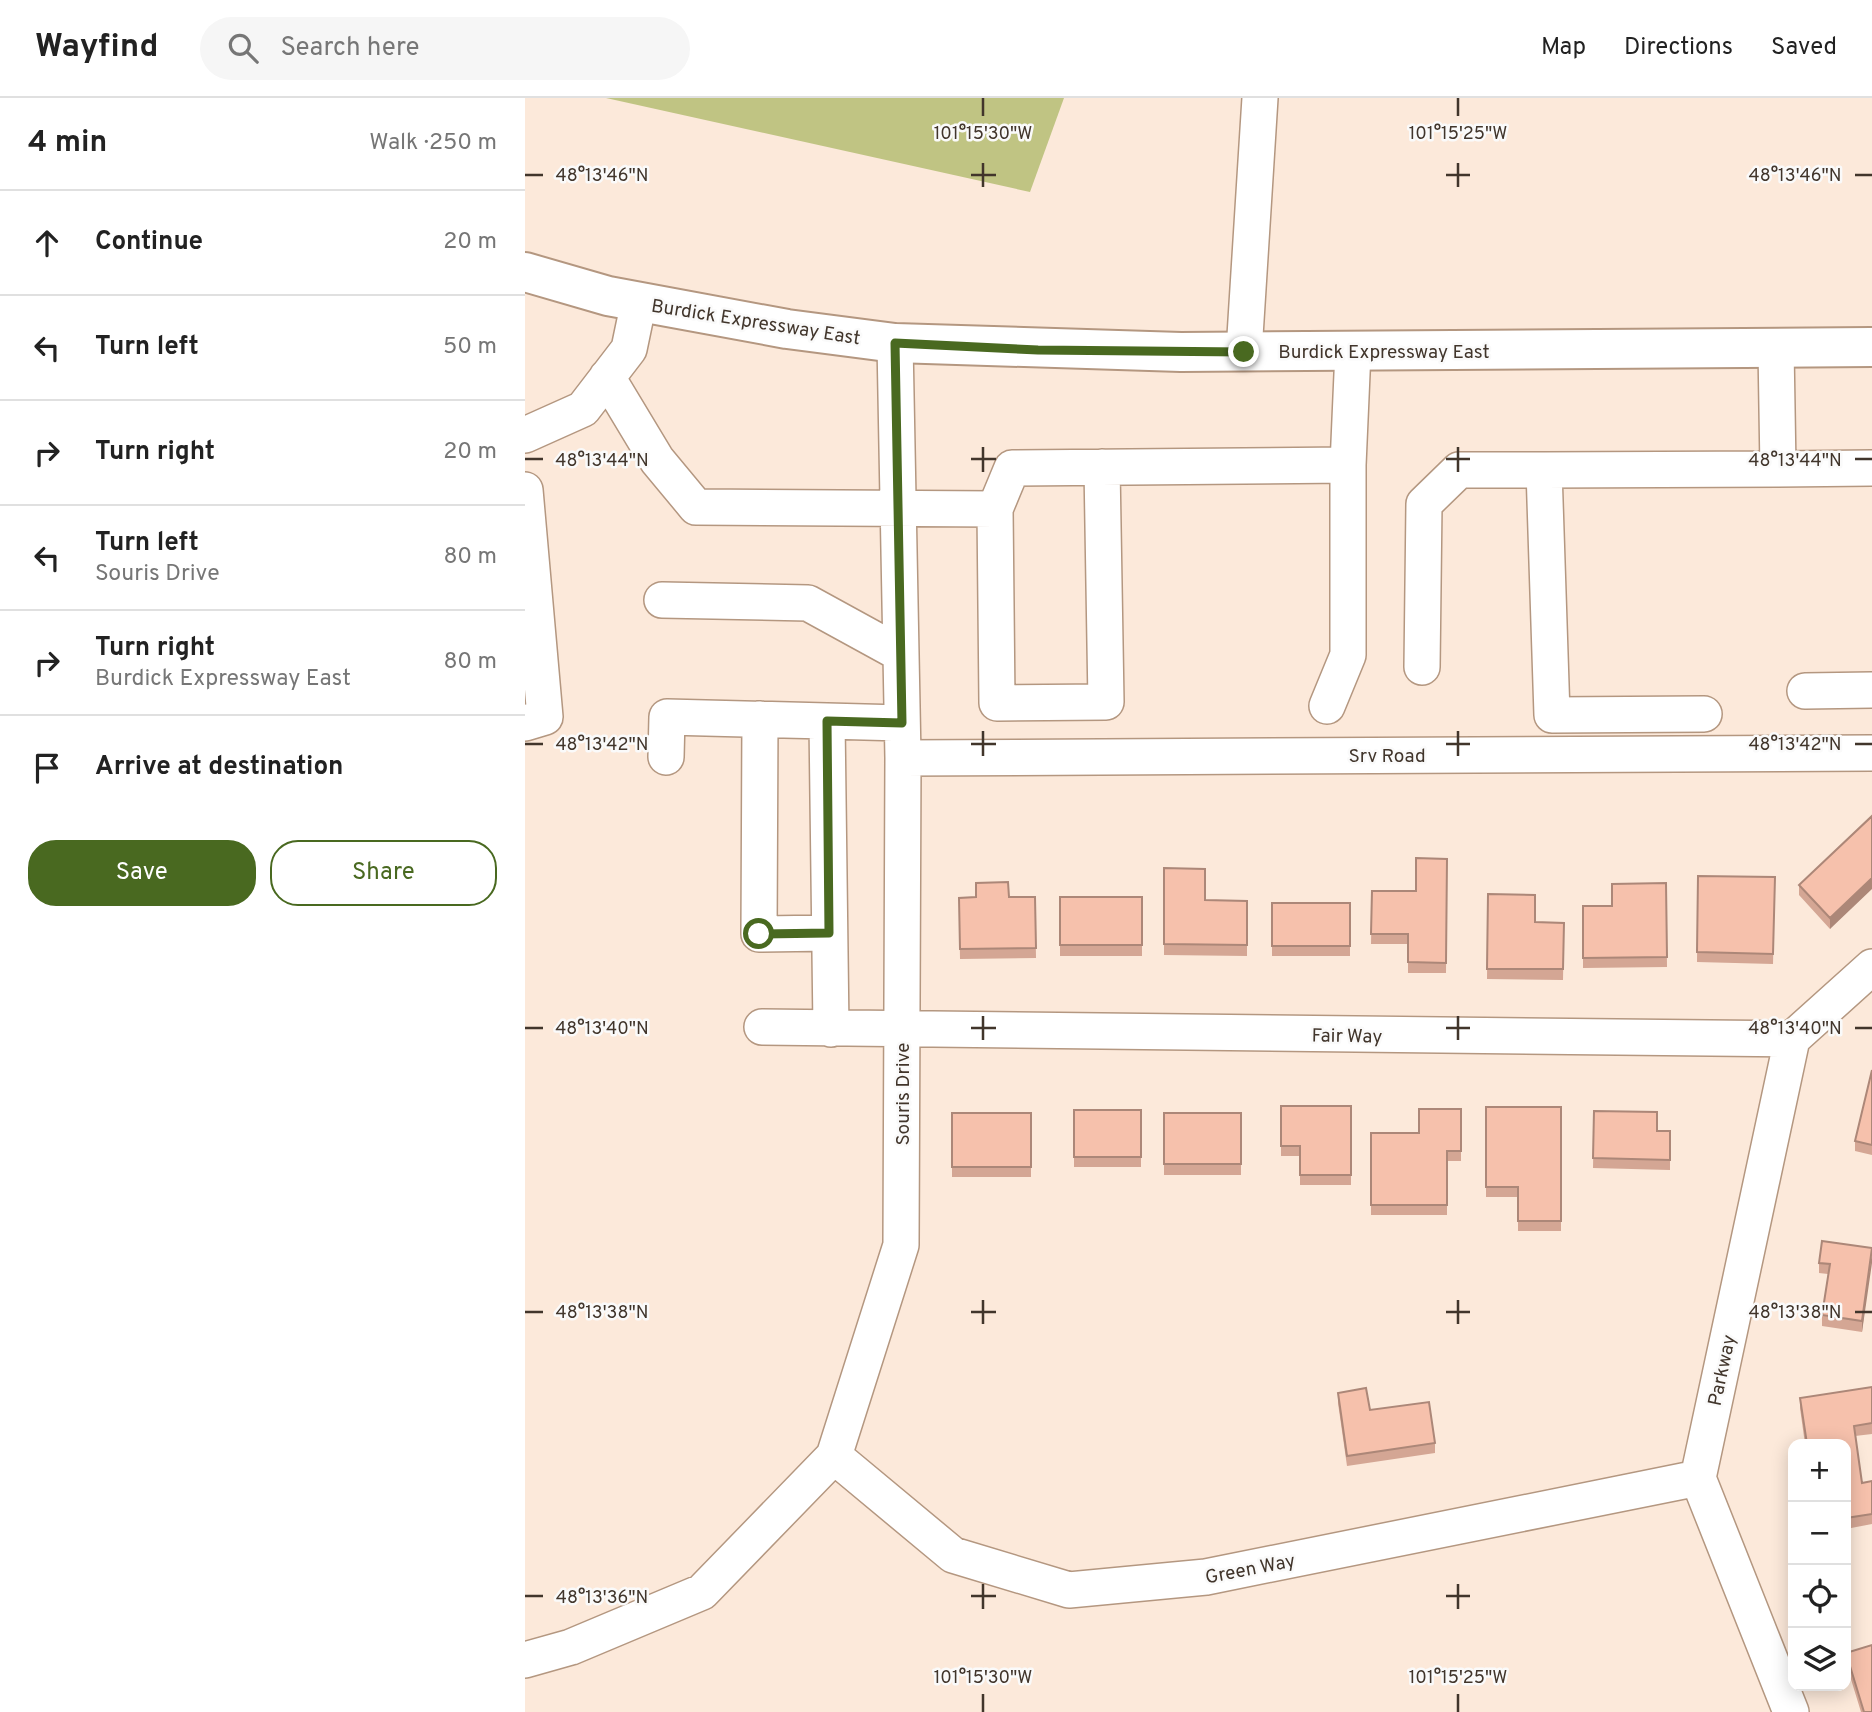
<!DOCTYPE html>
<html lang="en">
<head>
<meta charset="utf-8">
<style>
  :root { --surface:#fff; --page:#f6f6f6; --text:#222; --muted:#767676; --line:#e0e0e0; --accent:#496920 }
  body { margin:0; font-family:Overpass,sans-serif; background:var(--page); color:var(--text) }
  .controls { position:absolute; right:21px; bottom:21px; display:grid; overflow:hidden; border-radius:14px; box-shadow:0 4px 18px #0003 }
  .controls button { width:63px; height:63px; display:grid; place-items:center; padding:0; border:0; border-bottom:2px solid var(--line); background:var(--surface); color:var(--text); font:35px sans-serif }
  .stop { position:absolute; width:21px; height:21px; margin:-16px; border:5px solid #496920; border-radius:50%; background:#fff }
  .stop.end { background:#496920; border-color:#fff; box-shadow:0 2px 7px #0008 }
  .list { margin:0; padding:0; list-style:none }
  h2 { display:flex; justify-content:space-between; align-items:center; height:91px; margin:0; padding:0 28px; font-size:30px }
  h2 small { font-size:23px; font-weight:400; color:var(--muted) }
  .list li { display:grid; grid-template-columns:46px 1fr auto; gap:21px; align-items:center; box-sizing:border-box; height:105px; padding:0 28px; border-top:2px solid var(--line) }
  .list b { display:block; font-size:26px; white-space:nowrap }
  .list p { margin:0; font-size:23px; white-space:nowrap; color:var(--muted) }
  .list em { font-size:23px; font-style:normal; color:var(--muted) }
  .actions { display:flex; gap:14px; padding:21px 28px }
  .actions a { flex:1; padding:16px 0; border:2px solid var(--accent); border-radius:28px; text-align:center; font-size:24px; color:var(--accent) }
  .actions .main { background:var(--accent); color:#fff }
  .icon { flex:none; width:38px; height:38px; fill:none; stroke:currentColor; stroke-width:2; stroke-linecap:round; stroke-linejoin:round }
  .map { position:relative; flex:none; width:1347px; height:1614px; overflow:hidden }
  header { display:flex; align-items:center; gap:42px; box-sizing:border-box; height:98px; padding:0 35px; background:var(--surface); border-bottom:2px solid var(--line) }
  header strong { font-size:33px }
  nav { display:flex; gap:38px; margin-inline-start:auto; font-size:24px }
  .search { width:490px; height:63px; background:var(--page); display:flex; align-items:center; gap:18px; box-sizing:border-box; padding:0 24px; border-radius:38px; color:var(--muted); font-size:26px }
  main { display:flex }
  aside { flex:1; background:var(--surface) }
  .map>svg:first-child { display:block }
  .green { fill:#c0c483 }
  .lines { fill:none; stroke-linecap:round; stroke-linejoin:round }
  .minor-casing { stroke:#b49780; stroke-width:38 }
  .major-casing { stroke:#b49780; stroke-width:42 }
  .minor { stroke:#fff; stroke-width:35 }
  .major { stroke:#fff; stroke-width:38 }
  .wall { fill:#d4a694 }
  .shaded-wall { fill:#ac8778 }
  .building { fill:#f6c1ac; stroke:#ac8778; stroke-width:2 }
  .route { stroke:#496920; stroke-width:9 }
  .ticks { fill:none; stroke:#41352b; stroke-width:2.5 }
  .labels { text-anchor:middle; stroke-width:5; stroke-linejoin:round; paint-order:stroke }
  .street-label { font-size:19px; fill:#41352b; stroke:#fafafa }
  .ticks-label { font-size:18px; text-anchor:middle; fill:#41352b; stroke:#fafafa; stroke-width:5; stroke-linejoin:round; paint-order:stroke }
</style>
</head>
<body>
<header>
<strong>Wayfind</strong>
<div class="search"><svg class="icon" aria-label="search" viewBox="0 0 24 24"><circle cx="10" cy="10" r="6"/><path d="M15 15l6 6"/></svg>Search here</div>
<nav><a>Map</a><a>Directions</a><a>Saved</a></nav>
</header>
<main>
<aside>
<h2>4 min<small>Walk · 250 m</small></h2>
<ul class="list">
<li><svg class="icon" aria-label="ahead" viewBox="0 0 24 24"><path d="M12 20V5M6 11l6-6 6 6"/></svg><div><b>Continue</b></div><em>20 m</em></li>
<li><svg class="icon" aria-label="left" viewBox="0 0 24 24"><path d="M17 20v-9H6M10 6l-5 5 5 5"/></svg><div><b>Turn left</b></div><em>50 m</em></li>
<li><svg class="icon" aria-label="right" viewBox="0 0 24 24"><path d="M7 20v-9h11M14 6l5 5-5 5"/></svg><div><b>Turn right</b></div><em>20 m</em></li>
<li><svg class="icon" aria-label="left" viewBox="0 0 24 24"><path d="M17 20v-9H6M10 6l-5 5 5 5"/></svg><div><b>Turn left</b><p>Souris Drive</p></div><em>80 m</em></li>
<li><svg class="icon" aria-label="right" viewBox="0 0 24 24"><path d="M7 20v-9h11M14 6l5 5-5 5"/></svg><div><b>Turn right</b><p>Burdick Expressway East</p></div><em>80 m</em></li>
<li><svg class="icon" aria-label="arrive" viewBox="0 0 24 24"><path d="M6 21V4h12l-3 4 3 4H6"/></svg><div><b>Arrive at destination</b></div></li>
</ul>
<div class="actions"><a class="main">Save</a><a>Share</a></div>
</aside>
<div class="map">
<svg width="1347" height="1614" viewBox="0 0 1347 1614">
  <rect width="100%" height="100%" fill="#fce9da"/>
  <!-- green -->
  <path class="green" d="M81 0H539L505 94Z"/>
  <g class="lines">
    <!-- minor casing -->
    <g class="minor-casing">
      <path id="minor" d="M719 254 735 0
        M82 279 132 362 171 409 470 411 487 370 823 367 828 253
        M0 337 58 311 104 251 114 203
        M1253 371 1347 370
        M0 392 20 619 0 625
        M470 411 472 605 581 604 577 369
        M137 502 283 505 376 556
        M897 569 899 406 934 372H1019
        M1280 593 1347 592
        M802 608 823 557V367
        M1179 616 1027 617 1019 372 1253 371 1251 250
        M235 621 234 836 304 835
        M302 623 377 625
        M141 659 142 619 302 623 306 931
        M378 660 1347 655
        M237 929 1267 941
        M309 1358 428 1457 544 1492 681 1479 1173 1380
        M0 1562 46 1549 177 1494 309 1358 376 1147 378 660 370 245
        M1266 1614 1173 1380 1267 941 1347 869"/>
    </g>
    <!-- major casing -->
    <g class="major-casing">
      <path id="major" d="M0 174 83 198 262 231 370 245 656 254 1347 249"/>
    </g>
    <!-- minor -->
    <use href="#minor" class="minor"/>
    <!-- major -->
    <use href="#major" class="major"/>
  </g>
  <!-- wall -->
  <path class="wall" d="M1347 718 1305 831 1274 797V787Z
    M922 761 921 875H883V846H846L847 793H891Z
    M639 770 680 802 722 803V858L639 857Z
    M1173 778 1250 779 1248 866 1172 864Z
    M1141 785 1142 869 1058 870V808H1087Z
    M963 796 1010 824 1039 825 1038 882 962 881Z
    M484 799H510L511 860 435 861 434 800Z
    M535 799H617V858H535Z
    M747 805H825V858H747Z
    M1347 972V1057L1330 1053V1043Z
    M756 1008H826V1087H775V1058H756Z
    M961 1009H1036V1133H993V1099H961Z
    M936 1011V1063H922V1117H846V1035H894Z
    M549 1012H616V1069H549Z
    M1069 1013 1132 1033H1145V1072L1068 1070Z
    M427 1015H506V1079H427Z
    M639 1015H716V1077H639Z
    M1347 1150 1337 1234 1297 1228V1217L1303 1176 1294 1175V1165Z
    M1347 1289V1336L1330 1338 1337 1385 1347 1383V1426L1321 1431V1346H1280L1275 1310V1300Z
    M813 1295 845 1312 910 1345V1355L822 1368 813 1305Z
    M1321 1555 1347 1614H1336L1321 1565Z"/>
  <!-- shaded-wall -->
  <path class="shaded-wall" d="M1347 780V791L1305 831V820Z
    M1347 1155V1165L1337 1234V1223Z"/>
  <!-- building -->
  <path class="building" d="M1347 718V780L1305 820 1274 787Z
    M891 760 922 761 921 865 883 864V836H846L847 793H891Z
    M639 770 680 771V802L722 803V847L639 846Z
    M1173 778 1250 779 1248 856 1172 854Z
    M483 784 484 799H510L511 850 435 851 434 800 451 799V785Z
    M1141 785 1142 859 1058 860V808H1087V786Z
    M963 796 1010 797V824L1039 825 1038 871H962Z
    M535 799H617V847H535Z
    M747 805H825V848H747Z
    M1347 972V1047L1330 1043Z
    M756 1008H826V1077H775V1048H756Z
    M961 1009H1036V1123H993V1089H961Z
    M894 1011H936V1053H922V1107H846V1035H894Z
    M549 1012H616V1059H549Z
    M1069 1013 1132 1014V1033H1145V1062L1068 1060Z
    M427 1015H506V1069H427Z
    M639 1015H716V1066H639Z
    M1297 1143 1347 1150 1337 1223 1297 1217 1305 1166 1294 1165Z
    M1347 1289V1325L1329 1328 1337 1385 1347 1383V1416L1321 1420V1346H1282L1275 1300Z
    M841 1290 845 1312 904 1304 910 1345 822 1358 813 1295Z
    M1347 1547V1614H1339L1321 1555Z"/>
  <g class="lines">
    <!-- route -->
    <path class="route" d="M234 836 304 835 302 623 377 625 370 245 513 252 719 254"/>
  </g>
  <!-- ticks -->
  <path class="ticks" d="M458 0V18M933 0V18M458 65V89M933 65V89M0 77H18M446 77H471M921 77H945M1330 77H1347M458 349V374M933 349V374M0 361H18M446 361H471M921 361H945M1330 361H1347M458 633V658M933 633V658M0 646H18M446 646H471M921 646H945M1330 646H1347M458 918V942M933 918V942M0 930H18M446 930H471M921 930H945M1330 930H1347M458 1202V1226M933 1202V1226M0 1214H18M446 1214H471M921 1214H945M1330 1214H1347M458 1486V1511M933 1486V1511M0 1498H18M446 1498H471M921 1498H945M458 1596V1614M933 1596V1614"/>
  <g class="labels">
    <!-- street labels -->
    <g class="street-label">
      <text transform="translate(231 223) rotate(9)" y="7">Burdick Expressway East</text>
      <text x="859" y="260">Burdick Expressway East</text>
      <text x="862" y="664">Srv Road</text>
      <text transform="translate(822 937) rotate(1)" y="7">Fair Way</text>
      <text transform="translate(377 996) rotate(-90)" y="7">Souris Drive</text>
      <text transform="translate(1196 1272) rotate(-78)" y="7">Parkway</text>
      <text transform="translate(725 1470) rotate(-11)" y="7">Green Way</text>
    </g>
  </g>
  <g class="ticks-label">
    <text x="458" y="41">101°15'30"W</text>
    <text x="933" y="41">101°15'25"W</text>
    <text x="77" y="83">48°13'46"N</text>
    <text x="1270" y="83">48°13'46"N</text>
    <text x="77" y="368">48°13'44"N</text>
    <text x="1270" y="368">48°13'44"N</text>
    <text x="77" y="652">48°13'42"N</text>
    <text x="1270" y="652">48°13'42"N</text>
    <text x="77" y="936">48°13'40"N</text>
    <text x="1270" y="936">48°13'40"N</text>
    <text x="77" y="1220">48°13'38"N</text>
    <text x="1270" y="1220">48°13'38"N</text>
    <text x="77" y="1505">48°13'36"N</text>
    <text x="458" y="1585">101°15'30"W</text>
    <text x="933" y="1585">101°15'25"W</text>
  </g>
</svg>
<div class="controls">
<button>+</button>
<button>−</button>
<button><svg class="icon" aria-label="locate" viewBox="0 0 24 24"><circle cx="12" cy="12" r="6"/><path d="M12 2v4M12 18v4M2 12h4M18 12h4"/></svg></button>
<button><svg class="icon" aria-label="layers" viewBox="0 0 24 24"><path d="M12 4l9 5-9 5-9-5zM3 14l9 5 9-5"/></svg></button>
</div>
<div class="stop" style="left:234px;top:836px"></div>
<div class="stop end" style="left:719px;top:254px"></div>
</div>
</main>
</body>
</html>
